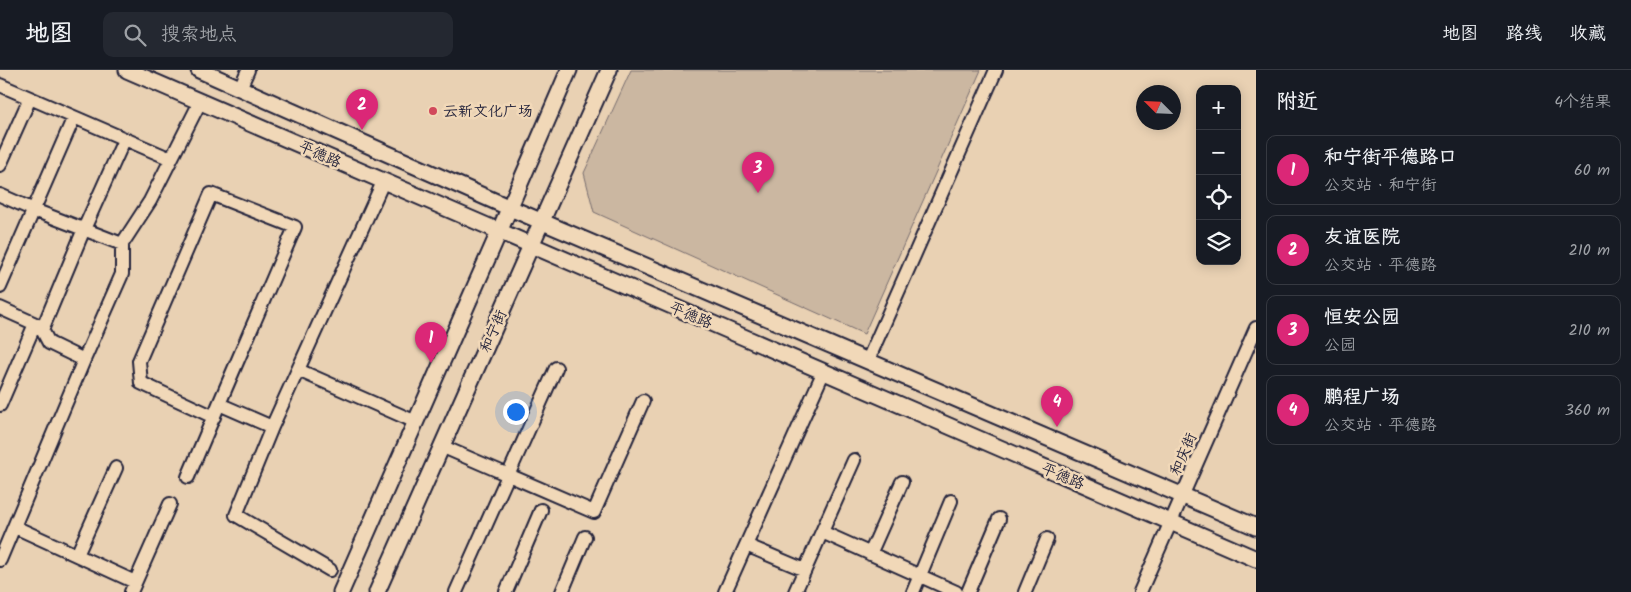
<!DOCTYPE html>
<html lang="zh">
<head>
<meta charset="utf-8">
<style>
  :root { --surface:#171b24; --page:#242831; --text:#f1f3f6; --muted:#9ea1a6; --line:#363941; --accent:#db2777 }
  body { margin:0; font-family:Kalam,"LXGW WenKai TC",sans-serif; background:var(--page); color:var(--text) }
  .controls { position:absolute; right:15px; top:15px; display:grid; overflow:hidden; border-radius:10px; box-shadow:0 2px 12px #0003 }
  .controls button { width:45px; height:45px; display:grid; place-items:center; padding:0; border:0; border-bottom:1px solid var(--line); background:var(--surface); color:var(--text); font:25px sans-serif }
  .compass { position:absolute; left:1136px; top:15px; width:45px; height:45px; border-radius:50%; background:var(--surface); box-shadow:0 2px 12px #0003; rotate:294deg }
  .you { position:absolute; left:515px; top:341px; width:18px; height:18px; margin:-12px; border:4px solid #fff; border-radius:50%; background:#1a73e8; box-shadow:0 0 0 8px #1a73e833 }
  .badge { display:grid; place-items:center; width:32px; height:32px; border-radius:50%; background:var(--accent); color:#fff; font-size:16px; font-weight:700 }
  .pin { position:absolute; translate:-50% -41px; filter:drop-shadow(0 1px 2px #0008) }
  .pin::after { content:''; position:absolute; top:26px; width:18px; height:15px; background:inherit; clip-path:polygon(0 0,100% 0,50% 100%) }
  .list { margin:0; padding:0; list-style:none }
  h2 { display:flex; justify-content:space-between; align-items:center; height:65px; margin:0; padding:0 20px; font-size:21px }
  h2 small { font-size:16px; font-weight:400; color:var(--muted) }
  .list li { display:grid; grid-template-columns:32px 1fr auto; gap:15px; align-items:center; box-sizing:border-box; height:70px; margin:0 10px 10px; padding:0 10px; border:1px solid var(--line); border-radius:10px }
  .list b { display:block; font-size:19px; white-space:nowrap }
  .list p { margin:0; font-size:16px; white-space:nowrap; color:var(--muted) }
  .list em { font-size:16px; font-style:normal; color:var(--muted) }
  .icon { flex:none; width:28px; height:28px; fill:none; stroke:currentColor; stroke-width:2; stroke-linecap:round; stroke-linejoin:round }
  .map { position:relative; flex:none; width:1256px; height:522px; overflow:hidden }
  header { display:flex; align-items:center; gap:30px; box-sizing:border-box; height:70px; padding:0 25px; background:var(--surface); border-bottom:1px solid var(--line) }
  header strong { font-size:24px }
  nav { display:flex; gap:28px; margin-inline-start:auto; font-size:18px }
  .search { width:350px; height:45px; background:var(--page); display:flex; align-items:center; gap:12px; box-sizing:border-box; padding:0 18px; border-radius:10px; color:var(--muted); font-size:19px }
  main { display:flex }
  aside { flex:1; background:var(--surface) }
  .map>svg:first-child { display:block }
  .green { fill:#cbb7a1; stroke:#766c6e }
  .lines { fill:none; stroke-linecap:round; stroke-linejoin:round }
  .minor-casing { stroke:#22223b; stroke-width:16 }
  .major-casing { stroke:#22223b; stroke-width:19 }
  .minor { stroke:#f1d8b8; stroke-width:12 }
  .major { stroke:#f1d8b8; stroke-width:15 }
  .poi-dot { fill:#d1495b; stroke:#f1d8b8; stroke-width:2 }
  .labels { text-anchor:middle; stroke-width:5; stroke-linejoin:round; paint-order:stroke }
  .poi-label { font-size:15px; fill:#22223b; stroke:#f1d8b8; text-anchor:start }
  .street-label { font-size:15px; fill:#22223b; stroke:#f1d8b8 }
</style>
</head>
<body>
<header>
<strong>地图</strong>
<div class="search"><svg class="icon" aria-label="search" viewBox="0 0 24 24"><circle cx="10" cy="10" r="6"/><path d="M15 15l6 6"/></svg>搜索地点</div>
<nav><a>地图</a><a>路线</a><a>收藏</a></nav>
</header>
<main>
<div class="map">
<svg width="1256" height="522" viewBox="0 0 1256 522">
  <rect width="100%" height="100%" fill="#e9d1b3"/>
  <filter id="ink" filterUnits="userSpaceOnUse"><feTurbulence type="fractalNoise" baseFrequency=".02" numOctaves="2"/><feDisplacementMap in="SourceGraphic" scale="10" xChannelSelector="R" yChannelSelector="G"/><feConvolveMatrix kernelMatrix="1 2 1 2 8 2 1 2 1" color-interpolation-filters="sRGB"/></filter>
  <g filter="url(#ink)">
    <!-- green -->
    <path class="green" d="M631 0H981L864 264 594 142 584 103Z"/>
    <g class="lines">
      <!-- minor casing -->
      <g class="minor-casing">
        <path id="minor" d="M0 15 171 89
          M240 18 248 0
          M0 95 30 28
          M0 125 34 140 122 174 150 131 200 32
          M0 217 74 47
          M0 238 40 256 49 273 84 290
          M42 260 84 159 124 70
          M868 290 996 0
          M298 300 416 352
          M219 334 272 357
          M0 335 35 254
          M441 376 594 442 643 331
          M188 407 219 334 295 157 211 124 139 291 141 313 214 347
          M15 457 135 512
          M822 462 956 522
          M746 475 805 500
          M870 484 902 412
          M77 485 116 398
          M0 490 84 290 122 204V174
          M330 500 236 445 272 357 383 112
          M131 522 170 434
          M456 522 556 298
          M506 522 541 440
          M562 522 585 467
          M725 522 823 303
          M795 522 854 390
          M913 522 951 431
          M968 522 999 449
          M1025 522 1047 469
          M1140 522 1256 258"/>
      </g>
      <!-- major casing -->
      <g class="major-casing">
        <path id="major" d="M127 0 1256 489
          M199 0 510 138 1256 457
          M341 522 499 162 569 0
          M377 522 609 0"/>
      </g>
      <!-- minor -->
      <use href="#minor" class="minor"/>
      <!-- major -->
      <use href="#major" class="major"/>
    </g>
  </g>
  <!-- markers -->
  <circle class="poi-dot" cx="433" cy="41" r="5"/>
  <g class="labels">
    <!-- poi labels -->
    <g class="poi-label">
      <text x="443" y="46">云新文化广场</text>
    </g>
    <!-- street labels -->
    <g class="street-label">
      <text transform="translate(320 84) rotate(24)" y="5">平德路</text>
      <text transform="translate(691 245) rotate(23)" y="5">平德路</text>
      <text transform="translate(493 261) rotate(-66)" y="5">和宁街</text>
      <text transform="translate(1183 384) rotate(-66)" y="5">和庆街</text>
      <text transform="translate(1063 406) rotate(23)" y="5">平德路</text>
    </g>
  </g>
</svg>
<div class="controls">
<button>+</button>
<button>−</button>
<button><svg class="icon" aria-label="locate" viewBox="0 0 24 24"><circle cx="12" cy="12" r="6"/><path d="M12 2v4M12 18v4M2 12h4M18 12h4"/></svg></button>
<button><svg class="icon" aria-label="layers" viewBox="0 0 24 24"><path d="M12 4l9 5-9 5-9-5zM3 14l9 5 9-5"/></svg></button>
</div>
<svg class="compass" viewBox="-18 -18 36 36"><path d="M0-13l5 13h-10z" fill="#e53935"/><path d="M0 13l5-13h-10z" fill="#9ea1a6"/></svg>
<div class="you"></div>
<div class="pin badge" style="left:431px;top:293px">1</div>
<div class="pin badge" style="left:362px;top:60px">2</div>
<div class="pin badge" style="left:758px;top:123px">3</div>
<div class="pin badge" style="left:1057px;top:357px">4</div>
</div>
<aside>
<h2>附近<small>4个结果</small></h2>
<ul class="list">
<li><span class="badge">1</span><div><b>和宁街平德路口</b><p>公交站 · 和宁街</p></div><em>60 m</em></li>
<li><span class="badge">2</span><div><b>友谊医院</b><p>公交站 · 平德路</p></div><em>210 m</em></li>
<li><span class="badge">3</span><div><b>恒安公园</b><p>公园</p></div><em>210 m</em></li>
<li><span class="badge">4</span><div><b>鹏程广场</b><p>公交站 · 平德路</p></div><em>360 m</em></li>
</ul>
</aside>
</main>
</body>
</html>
